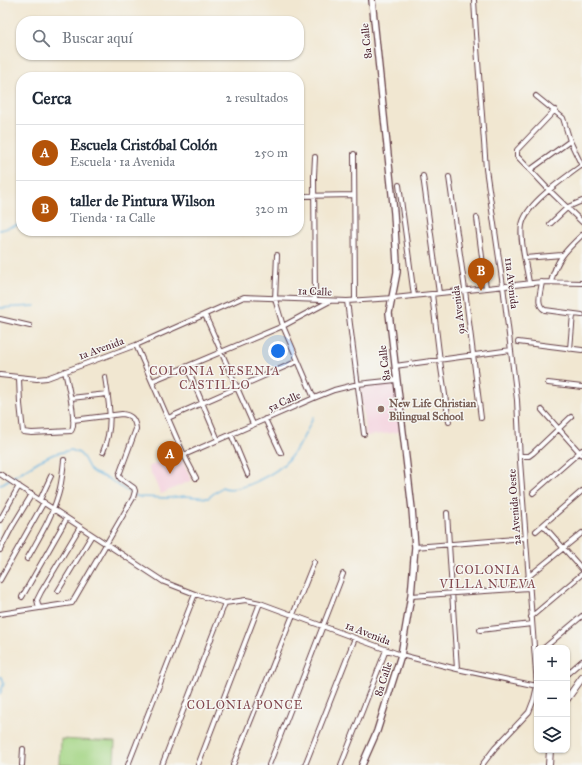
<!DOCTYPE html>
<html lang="es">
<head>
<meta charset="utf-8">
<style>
  :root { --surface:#fff; --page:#f6f6f7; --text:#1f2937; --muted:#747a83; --line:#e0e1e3; --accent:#b45309 }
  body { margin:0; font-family:"IM FELL Great Primer",serif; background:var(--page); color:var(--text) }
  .controls { position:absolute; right:12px; bottom:12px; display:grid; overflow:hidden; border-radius:8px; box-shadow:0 1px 3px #0004 }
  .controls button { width:36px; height:36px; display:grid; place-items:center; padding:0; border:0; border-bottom:1px solid var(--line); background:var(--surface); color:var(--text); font:20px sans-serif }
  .you { position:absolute; left:278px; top:351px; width:14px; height:14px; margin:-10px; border:3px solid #fff; border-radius:50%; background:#1a73e8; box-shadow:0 0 0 6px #1a73e833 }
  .badge { display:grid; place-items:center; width:26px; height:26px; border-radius:50%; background:var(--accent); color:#fff; font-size:13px; font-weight:700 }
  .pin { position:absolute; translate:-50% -33px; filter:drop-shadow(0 1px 2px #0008) }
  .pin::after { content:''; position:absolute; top:21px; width:14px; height:12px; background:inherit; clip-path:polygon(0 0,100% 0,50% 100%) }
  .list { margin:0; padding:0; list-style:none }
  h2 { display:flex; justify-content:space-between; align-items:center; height:52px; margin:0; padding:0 16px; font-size:17px }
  h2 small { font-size:13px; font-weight:400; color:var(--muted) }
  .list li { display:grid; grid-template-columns:26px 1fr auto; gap:12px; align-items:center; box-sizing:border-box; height:56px; padding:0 16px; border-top:1px solid var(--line) }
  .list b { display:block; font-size:15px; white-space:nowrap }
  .list p { margin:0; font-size:13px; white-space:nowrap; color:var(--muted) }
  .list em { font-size:13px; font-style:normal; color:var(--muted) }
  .icon { flex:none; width:22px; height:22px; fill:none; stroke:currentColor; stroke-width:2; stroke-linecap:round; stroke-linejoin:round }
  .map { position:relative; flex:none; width:582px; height:765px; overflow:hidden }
  .search { position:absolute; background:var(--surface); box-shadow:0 1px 3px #0004; left:16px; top:16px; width:288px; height:44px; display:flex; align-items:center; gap:10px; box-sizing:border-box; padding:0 14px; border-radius:16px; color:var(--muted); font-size:15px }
  .panel { position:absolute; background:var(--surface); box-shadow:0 1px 3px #0004; left:16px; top:72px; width:288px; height:164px; border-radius:16px }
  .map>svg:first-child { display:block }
  .built { fill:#f4cfdd }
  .green { fill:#a4d585; stroke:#777a58 }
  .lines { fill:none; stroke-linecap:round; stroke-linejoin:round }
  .stream { stroke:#66b2df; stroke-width:1.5 }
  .street-casing { stroke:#633d44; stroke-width:6 }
  .secondary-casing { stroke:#633d44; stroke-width:8 }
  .primary-casing { stroke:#633d44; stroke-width:8 }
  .street { stroke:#fff; stroke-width:4 }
  .secondary { stroke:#fff; stroke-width:5.5 }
  .primary { stroke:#fff; stroke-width:6 }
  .education-dot { fill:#8d6e63; stroke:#f6f6f2; stroke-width:1.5 }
  .labels { text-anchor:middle; stroke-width:3; stroke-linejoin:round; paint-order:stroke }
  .street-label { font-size:11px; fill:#4a1f2b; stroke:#f6f6f2 }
  .education-label { font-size:11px; font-weight:bold; fill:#785e54; stroke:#f6f6f2; text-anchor:start }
  .neighbourhood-label { font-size:12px; letter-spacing:1px; fill:#82474d; stroke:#f6f6f2 }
</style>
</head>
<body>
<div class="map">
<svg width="582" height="765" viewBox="0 0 582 765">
  <rect width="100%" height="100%" fill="#f6f6f2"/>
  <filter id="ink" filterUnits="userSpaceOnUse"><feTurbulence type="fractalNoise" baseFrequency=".025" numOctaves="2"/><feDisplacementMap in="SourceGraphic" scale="8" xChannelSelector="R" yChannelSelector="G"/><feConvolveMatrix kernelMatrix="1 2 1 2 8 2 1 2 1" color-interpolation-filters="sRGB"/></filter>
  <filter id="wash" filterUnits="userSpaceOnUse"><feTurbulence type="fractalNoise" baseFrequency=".012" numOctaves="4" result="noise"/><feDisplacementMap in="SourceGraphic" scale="16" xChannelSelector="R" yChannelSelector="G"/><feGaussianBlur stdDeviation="0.9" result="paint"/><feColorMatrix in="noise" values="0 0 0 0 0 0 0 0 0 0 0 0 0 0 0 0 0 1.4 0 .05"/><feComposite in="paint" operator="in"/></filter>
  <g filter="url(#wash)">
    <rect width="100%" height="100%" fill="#f1e7d1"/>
    <!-- built -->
    <path class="built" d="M395 383 400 432 366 436 360 387Z
      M179 454 192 480 161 494 148 467Z"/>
    <!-- green -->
    <path class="green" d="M61 739 115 742 114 765H60Z"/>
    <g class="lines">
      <!-- stream -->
      <path class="stream" d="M0 230 21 224
        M0 308 35 306
        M0 485 39 461 54 454 71 450 79 453 83 457 90 470 94 473 109 479 131 494 140 497 168 498 185 496 208 498 222 487C238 495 278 472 288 460 299 447 307 432 313 417
        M0 677H2L4 683 0 694"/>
    </g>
  </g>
  <g filter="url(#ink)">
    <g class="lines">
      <!-- street casing -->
      <g class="street-casing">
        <path id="street" d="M474 0 476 34 486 169 503 286 517 400 520 461 537 686 534 699 529 712 495 748 482 765
          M536 96 563 118 570 141 582 166
          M555 110 517 150V156L549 190 582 222
          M354 154 355 300
          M530 170 570 141
          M423 176 439 293
          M449 177 465 290 481 418
          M399 185 414 296
          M299 196 354 195
          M477 218 486 288
          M550 224 568 207 582 201
          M277 255 275 299 283 326 314 398
          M525 258 562 255
          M542 282C541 291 535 305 545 310L582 315
          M551 282C556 260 566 250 582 235
          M529 283C527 268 519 240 522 225 526 203 564 179 582 165
          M432 294 440 361 449 422
          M315 299 314 176 315 157
          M347 301 364 434
          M205 315 253 424
          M0 319 30 326
          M518 342 582 350
          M136 345 184 455 196 478
          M570 349 573 314
          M395 366 511 350
          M187 367 218 440
          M0 375 37 379 47 378 136 345 244 297 347 301 394 298 542 282 582 283
          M19 378 20 404 23 432 32 433 71 431C78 424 67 382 65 371
          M152 381 283 326 330 301
          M548 383 582 387
          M71 398 107 394
          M542 410 582 455
          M168 418 298 361
          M265 419 281 453
          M231 434 248 475
          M103 452C114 425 109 404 105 377
          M184 455 314 398 334 390 358 384 396 380
          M520 456H529L533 453 571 417
          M0 474 164 582 195 594 225 603 246 600 260 603 401 655 457 669 537 686
          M533 493 582 450
          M40 500 51 476
          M447 513 457 669
          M0 520 19 486
          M543 525 582 569
          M536 531 582 491
          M415 547 526 538
          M0 550 12 527 32 494
          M27 559C40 536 54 514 60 488 62 479 63 470 64 460
          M528 577 582 533
          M0 580 44 502
          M58 591 92 535
          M411 596 529 588
          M22 597 67 518
          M39 608 37 600 41 592 80 527
          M0 614 72 603 133 498 135 491 134 488 120 478 119 475 136 429C135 419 131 415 122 414L73 420
          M531 617 582 574
          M480 630 532 624
          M544 648 582 616
          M567 674 582 661
          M22 765 23 749
          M128 765 195 594
          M162 765 225 603
          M198 765 260 603
          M233 765 314 562
          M269 765 343 574
          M305 765 355 638
          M341 765 386 650"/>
      </g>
      <!-- secondary casing -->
      <g class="secondary-casing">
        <path id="secondary" d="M362 765 377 731 401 655 411 596 415 547 412 509 389 313 397 272V263L394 213 372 0"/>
      </g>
      <!-- primary casing -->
      <g class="primary-casing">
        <path id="primary" d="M567 699 582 678
          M549 765 550 750"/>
      </g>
      <!-- street -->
      <use href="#street" class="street"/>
      <!-- secondary -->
      <use href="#secondary" class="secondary"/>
      <!-- primary -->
      <use href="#primary" class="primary"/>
    </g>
  </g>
  <!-- markers -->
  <circle class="education-dot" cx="381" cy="409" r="4"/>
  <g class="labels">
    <!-- street labels -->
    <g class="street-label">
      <text transform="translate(366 41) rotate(-96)" y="4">8a Calle</text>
      <text transform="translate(512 283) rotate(83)" y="4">11a Avenida</text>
      <text transform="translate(315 291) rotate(2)" y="4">1a Calle</text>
      <text transform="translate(458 310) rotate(-97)" y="4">9a Avenida</text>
      <text transform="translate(101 348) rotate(-20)" y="4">1a Avenida</text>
      <text transform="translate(384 363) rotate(-97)" y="4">8a Calle</text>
      <text transform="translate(284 401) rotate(-24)" y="4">5a Calle</text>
      <text transform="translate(514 507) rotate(-94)" y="4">2a Avenida Oeste</text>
      <text transform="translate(368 633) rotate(21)" y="4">1a Avenida</text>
      <text transform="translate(383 679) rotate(-72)" y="4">8a Calle</text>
    </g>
    <!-- education labels -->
    <g class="education-label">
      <text x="389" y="407">New Life Christian<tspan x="389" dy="13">Bilingual School</tspan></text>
    </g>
    <!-- neighbourhood labels -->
    <g class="neighbourhood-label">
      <text x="215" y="375">COLONIA YESENIA<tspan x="215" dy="14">CASTILLO</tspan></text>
      <text x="488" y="574">COLONIA<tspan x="488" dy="14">VILLA NUEVA</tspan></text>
      <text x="245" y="709">COLONIA PONCE</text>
    </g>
  </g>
</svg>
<div class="controls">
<button>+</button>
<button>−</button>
<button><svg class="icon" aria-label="layers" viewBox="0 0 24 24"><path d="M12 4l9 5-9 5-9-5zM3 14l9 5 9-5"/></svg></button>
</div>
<div class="you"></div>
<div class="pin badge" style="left:170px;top:474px">A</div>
<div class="pin badge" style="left:481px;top:291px">B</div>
<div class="search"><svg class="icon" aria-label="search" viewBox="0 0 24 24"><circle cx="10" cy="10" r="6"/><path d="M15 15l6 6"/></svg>Buscar aquí</div>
<section class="panel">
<h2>Cerca<small>2 resultados</small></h2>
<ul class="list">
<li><span class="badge">A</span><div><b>Escuela Cristóbal Colón</b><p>Escuela · 1a Avenida</p></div><em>250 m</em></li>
<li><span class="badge">B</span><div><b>taller de Pintura Wilson</b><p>Tienda · 1a Calle</p></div><em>320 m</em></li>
</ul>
</section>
</div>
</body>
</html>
